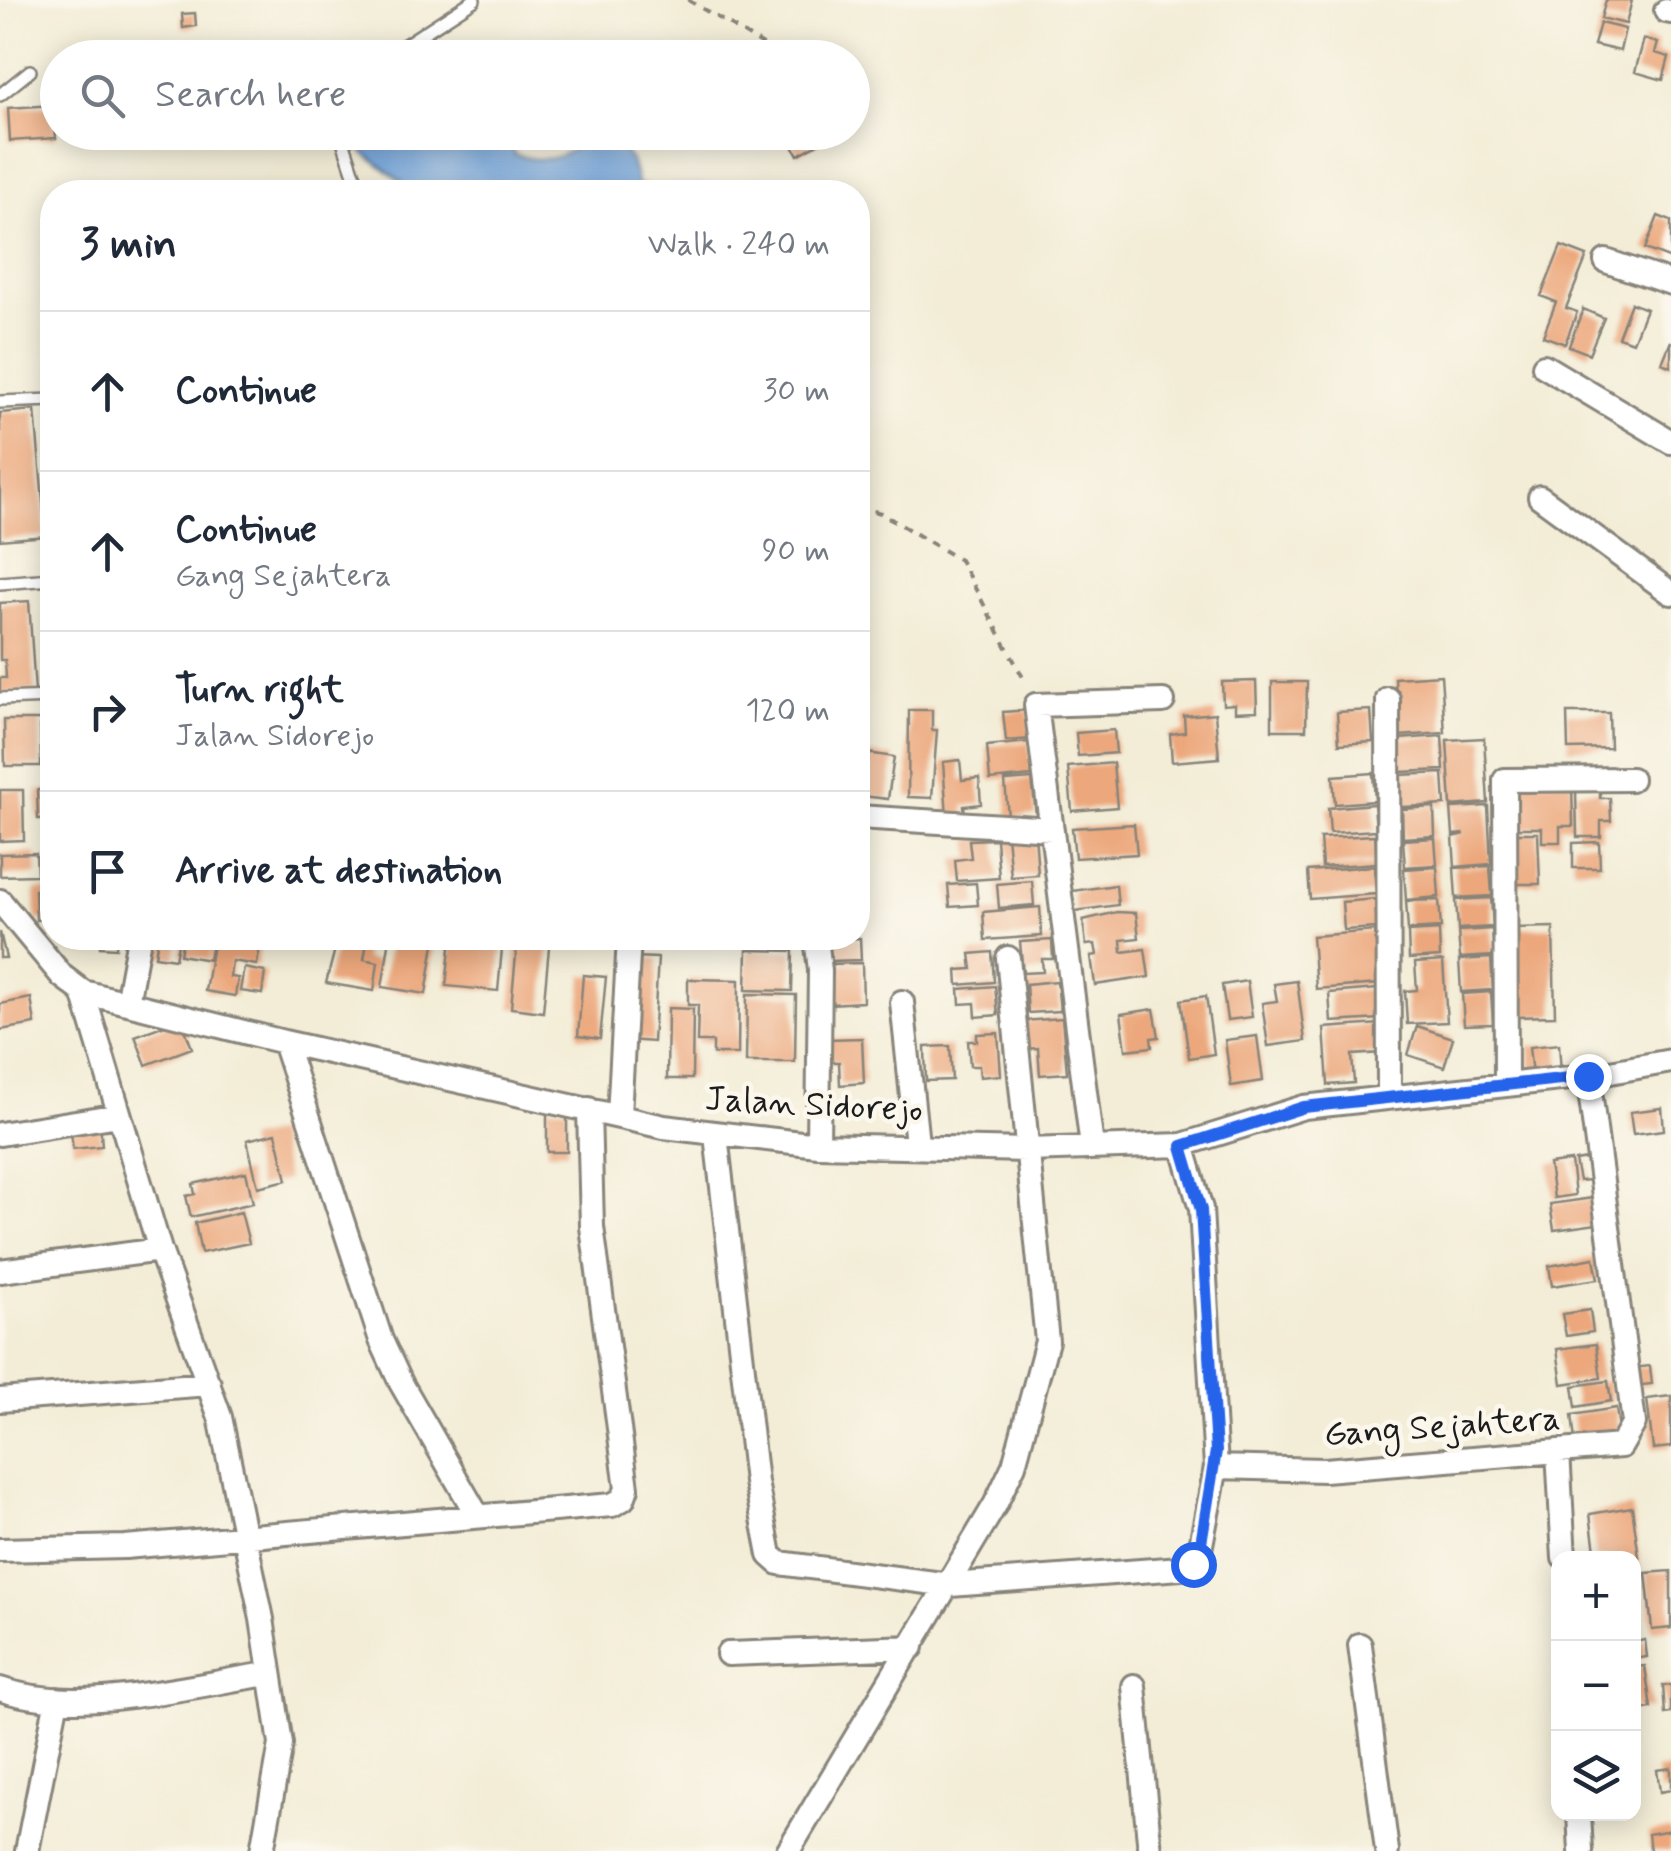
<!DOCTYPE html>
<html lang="en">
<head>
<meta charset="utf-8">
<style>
  :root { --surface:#fff; --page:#f2f2f3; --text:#1f2937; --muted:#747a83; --line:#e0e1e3 }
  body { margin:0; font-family:Mynerve,sans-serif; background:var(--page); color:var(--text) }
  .controls { position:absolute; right:30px; bottom:30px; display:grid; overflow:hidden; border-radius:20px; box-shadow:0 5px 25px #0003 }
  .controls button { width:90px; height:90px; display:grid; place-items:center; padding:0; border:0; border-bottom:2px solid var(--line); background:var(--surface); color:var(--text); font:50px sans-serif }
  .stop { position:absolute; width:30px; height:30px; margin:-22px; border:8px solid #2563eb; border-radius:50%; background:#fff }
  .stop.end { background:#2563eb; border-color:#fff; box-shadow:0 2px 10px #0008 }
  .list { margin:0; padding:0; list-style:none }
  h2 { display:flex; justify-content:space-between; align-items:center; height:130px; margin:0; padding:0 40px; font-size:42px }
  h2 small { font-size:32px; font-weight:400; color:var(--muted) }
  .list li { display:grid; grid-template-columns:65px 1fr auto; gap:30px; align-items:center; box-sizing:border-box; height:160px; padding:0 40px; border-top:2px solid var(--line) }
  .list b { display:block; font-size:38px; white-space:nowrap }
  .list p { margin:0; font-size:32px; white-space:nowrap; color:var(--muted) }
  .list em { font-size:32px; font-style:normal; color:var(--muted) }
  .icon { flex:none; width:55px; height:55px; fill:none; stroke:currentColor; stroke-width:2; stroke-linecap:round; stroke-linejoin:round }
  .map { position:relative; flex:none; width:1671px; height:1851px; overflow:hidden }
  .search { position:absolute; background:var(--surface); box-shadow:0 5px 25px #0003; left:40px; top:40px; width:830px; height:110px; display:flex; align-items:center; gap:25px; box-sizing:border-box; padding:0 35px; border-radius:55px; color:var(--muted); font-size:38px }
  .panel { position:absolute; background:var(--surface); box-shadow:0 5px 25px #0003; left:40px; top:180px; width:830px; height:770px; border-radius:40px }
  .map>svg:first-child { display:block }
  .water { fill:#6fa3dc; stroke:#46607c; stroke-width:2.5 }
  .building { fill:#eca77b }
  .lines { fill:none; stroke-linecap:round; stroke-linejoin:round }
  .service-casing { stroke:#88847a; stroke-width:16 }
  .minor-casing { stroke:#88847a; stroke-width:28 }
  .path { stroke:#88847a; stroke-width:4; stroke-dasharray:8 8; stroke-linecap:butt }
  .service { stroke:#fff; stroke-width:11 }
  .minor { stroke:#fff; stroke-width:22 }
  .route { stroke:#2563eb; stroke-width:12 }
  .labels { text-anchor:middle; stroke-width:9; stroke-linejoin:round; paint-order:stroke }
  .street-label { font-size:35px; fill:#1c1c1c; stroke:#fbf7ec }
</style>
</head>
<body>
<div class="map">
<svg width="1671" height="1851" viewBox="0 0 1671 1851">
  <rect width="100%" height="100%" fill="#fbf7ec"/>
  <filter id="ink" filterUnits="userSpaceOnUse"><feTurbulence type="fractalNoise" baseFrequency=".01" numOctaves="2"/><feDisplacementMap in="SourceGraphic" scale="20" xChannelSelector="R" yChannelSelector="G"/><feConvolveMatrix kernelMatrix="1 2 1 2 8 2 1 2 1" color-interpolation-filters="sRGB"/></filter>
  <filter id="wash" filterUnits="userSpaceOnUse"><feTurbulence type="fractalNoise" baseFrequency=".0048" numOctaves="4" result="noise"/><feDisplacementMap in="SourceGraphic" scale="40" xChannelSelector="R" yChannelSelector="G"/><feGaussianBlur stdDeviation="2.25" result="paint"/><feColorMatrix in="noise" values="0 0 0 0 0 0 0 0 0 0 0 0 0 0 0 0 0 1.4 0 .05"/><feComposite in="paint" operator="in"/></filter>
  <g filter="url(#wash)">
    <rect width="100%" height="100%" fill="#f3edd7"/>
    <!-- water -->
    <path class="water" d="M359 133H512L514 154C571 172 575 134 609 133L631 160 638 185C668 190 696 183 726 187L731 192H407L403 183 359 149Z"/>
    <g id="blocks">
      <!-- building -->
      <path class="building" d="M1606 0H1632L1626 24 1601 18Z
        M195 13 196 26 183 28 182 14Z
        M1600 23 1625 29 1620 51 1594 45Z
        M1644 39 1658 43 1655 53 1669 57 1663 80 1635 72Z
        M53 105 56 138 10 141 8 108Z
        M805 132H818L823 141 798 155 790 141Z
        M1658 216 1671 221V259L1645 249Z
        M1561 246 1587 256 1566 308 1577 312 1565 344 1543 336 1556 302 1541 296Z
        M1631 303 1646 309 1633 342 1618 337Z
        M1583 309 1604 318 1589 354 1569 346Z
        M1671 341V367L1662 363Z
        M35 410 46 536 0 540V413Z
        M29 601 35 692 0 694V678H6L5 660H0V603Z
        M1441 675 1445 733 1398 736 1395 678Z
        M1256 681 1257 711 1235 712V704L1223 705 1222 682Z
        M1272 682H1307L1306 730H1272Z
        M909 710H932V730H937L932 798 908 797Z
        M1029 710 1031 739 1006 741 1003 712Z
        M1371 710 1373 742 1339 744 1337 712Z
        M1215 713 1219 758 1172 762 1170 734 1185 732 1184 716Z
        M1567 713H1609L1610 748 1568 749Z
        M4 720H40L41 766H5Z
        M1114 730 1116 753 1078 756 1076 733Z
        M858 736H863L860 763H858Z
        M1442 736 1444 770 1400 772 1398 739Z
        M1484 738 1488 803 1451 806 1447 740Z
        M1029 742 1032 776 990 780 987 746Z
        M868 753 894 757 888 799 862 796Z
        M960 760 962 780 979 778 981 804 964 806 965 815 947 816 943 762Z
        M1113 763 1117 807 1072 811 1068 767Z
        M1373 773 1375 801 1335 804 1333 776Z
        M1443 773 1445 805 1401 807 1399 775Z
        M1032 779 1036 815 1008 817 1005 781Z
        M1572 781 1573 826H1560V842H1542V828H1509L1508 782Z
        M0 790H23L24 840 0 841Z
        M37 790H52V819H38Z
        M1600 790V798H1610L1611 821H1601V837H1577L1576 791Z
        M1374 804 1376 830 1330 833 1328 808Z
        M1488 806 1491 864 1455 867 1453 837 1465 834 1453 835 1451 808Z
        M1434 807 1435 836 1403 838 1402 809Z
        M1134 824 1137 854 1075 858 1072 828Z
        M1035 832 1038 875 1011 877 1007 835Z
        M1508 833H1538L1540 884H1509Z
        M1375 835 1377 863 1322 867 1320 838Z
        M1435 838 1437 865 1405 867 1403 840Z
        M996 839 999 878 957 881 955 860 971 858 969 840Z
        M1599 842 1600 868H1573V843Z
        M36 853 37 875 0 876V854Z
        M1374 866 1376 894 1310 899 1308 871Z
        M1490 866 1492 896 1456 898 1454 868Z
        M1437 867 1439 897 1406 900 1404 869Z
        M1032 881 1034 905 999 908 997 884Z
        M976 883 978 905 950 907 948 885Z
        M1116 885 1118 905 1075 911 1072 891Z
        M35 890H52V919L36 920Z
        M1491 898 1493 927 1458 929 1456 900Z
        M1375 899 1377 928 1344 930 1342 902Z
        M1439 900 1441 928 1408 930 1406 901Z
        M1040 907 1042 936 985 940 983 912Z
        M1117 912 1136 913 1139 938 1121 940 1122 952 1145 949 1149 977 1095 985 1091 956 1097 955 1095 944 1086 945 1083 920Z
        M1553 927 1555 1016 1513 1017 1511 928Z
        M1492 929 1494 956 1460 958 1458 931Z
        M1439 930 1440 957 1409 959 1408 932Z
        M1375 931 1379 984 1316 989 1312 936Z
        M0 932 6 958H0Z
        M100 938H117L116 948 100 947Z
        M158 938H179L175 959 155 956Z
        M183 938H213L209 960 180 955Z
        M214 938H261L257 965 232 961 230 977 238 978 235 996 205 991Z
        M338 938 367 943 364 959 378 962 374 991 326 983Z
        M390 938H435L426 994 382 987Z
        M451 938H503L498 991 446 986Z
        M631 938H657L656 947 631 945Z
        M860 938 861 960 829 961 828 939Z
        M1052 940 1053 959H1042L1043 972 1023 973 1020 942Z
        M517 944 549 947 543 1012 511 1008Z
        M747 950 793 951 792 991 746 990Z
        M992 952 994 982 958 985 957 970 972 969 970 954Z
        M632 957 658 958 653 1042 628 1040Z
        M1491 958 1493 990 1461 992 1459 960Z
        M1443 961 1447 1022 1407 1024 1405 991 1417 990 1415 963Z
        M862 963 863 1002 830 1004 829 964Z
        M244 968 265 972 262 994 240 991Z
        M583 975 606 977 600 1039 578 1036Z
        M688 979 739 980 738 1054H713V1042H697L698 1005H688Z
        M1057 981 1060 1011 1028 1013 1026 984Z
        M1247 981 1252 1017 1227 1020 1222 985Z
        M1297 981 1305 1041 1268 1046 1262 1003 1277 1001 1274 984Z
        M995 986 998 1015 976 1017 975 1003 960 1004 959 989Z
        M1377 989 1380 1019 1331 1022 1329 993Z
        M1491 992 1493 1024 1464 1025 1462 994Z
        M747 994 796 995 795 1062H746Z
        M1206 996 1214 1054 1189 1058 1181 1000Z
        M31 998 35 1024 0 1030V1004Z
        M668 1008 693 1009 692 1079H667Z
        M1154 1009 1159 1037 1151 1038 1152 1047 1126 1050 1121 1014Z
        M1062 1018 1067 1073 1040 1075 1038 1048 1025 1049 1023 1021Z
        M181 1019 192 1048 146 1065 135 1036Z
        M1380 1024 1382 1053 1352 1055 1354 1083 1328 1085 1324 1028Z
        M1417 1026 1453 1038 1444 1067 1408 1055Z
        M998 1033 1001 1075 980 1077 979 1066H970L968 1041H977V1034Z
        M1257 1036 1263 1081 1231 1086 1225 1040Z
        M862 1038 864 1083 840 1085 839 1062H828L827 1039Z
        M1559 1044 1561 1072 1532 1075 1529 1047Z
        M950 1046 952 1080 926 1081 925 1047Z
        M547 1107H567V1152H547Z
        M1662 1108 1664 1130 1633 1134 1630 1112Z
        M100 1122 102 1146 73 1149 70 1125Z
        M276 1133 287 1180 258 1187 247 1140Z
        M1587 1159 1590 1180 1579 1181 1575 1161Z
        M1571 1161 1575 1195 1554 1198 1549 1164Z
        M246 1172 253 1203 191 1217 186 1196 195 1194 193 1184Z
        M1593 1198 1597 1224 1554 1230 1550 1204Z
        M241 1212 249 1243 201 1253 195 1223Z
        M1594 1258 1598 1279 1552 1286 1549 1266Z
        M1590 1310 1593 1332 1566 1336 1562 1314Z
        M1596 1344 1601 1378 1562 1384 1557 1349Z
        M1650 1366 1652 1384 1633 1386 1631 1368Z
        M1608 1381 1611 1401 1576 1407 1573 1386Z
        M1671 1396V1447L1653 1449 1647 1399Z
        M1616 1408 1620 1435 1575 1441 1572 1415Z
        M1632 1507 1641 1571 1634 1572V1558H1596L1590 1514Z
        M1671 1571V1628L1652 1630 1646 1573Z
        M1645 1640 1647 1657 1634 1659V1642Z
        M1645 1666 1651 1708 1634 1711V1667Z
        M1663 1685H1671V1713L1665 1714Z
        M1671 1768V1790L1660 1792 1657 1770Z
        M1671 1830V1851H1650L1648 1834Z"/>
    </g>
  </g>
  <g filter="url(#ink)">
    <use href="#blocks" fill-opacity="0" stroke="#88847a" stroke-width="2.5"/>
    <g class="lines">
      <!-- service casing -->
      <g class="service-casing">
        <path id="service" d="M385 58 474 0
          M0 95 30 71
          M340 132 360 192
          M0 402 52 400
          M0 583 52 579
          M0 699 52 697"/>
      </g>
      <!-- minor casing -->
      <g class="minor-casing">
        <path id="minor" d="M1666 11 1671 12
          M1606 261 1671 283
          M1544 366 1671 442
          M1540 497 1671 593
          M1388 699 1389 1097
          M858 817 1052 829
          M0 901 62 976 83 992 284 1042 664 1127 818 1145 1027 1150 1182 1145 1304 1107 1588 1076 1671 1061
          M816 938 820 970 818 1145
          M83 992 160 1250 220 1417 262 1619 281 1744 262 1851
          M902 1002 917 1144
          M127 1003 139 938
          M284 1042 381 1340 401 1383 477 1515
          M1506 1085 1505 780 1631 779
          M619 1115 629 938
          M0 1134 119 1115
          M716 1135 756 1482 770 1555 779 1563 950 1585 1181 1568 1193 1564 1199 1555 1216 1467
          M1182 1145 1201 1209 1216 1467 1324 1470 1621 1446 1634 1423 1588 1076
          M1092 1147 1036 705 1163 701
          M0 1271 160 1250
          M0 1400 209 1384
          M1558 1451 1564 1558
          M0 1550 125 1547 612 1505 623 1499 627 1488 592 1227 589 1109
          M1360 1645 1387 1851
          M728 1654 912 1647
          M1134 1686 1150 1851
          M0 1689C79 1716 186 1686 268 1674
          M1579 1814 1581 1851
          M27 1851 57 1699
          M788 1851 995 1505 1014 1465 1047 1341 1008 958"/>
      </g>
      <!-- path -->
      <path class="path" d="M688 0 785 58
        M852 107 854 108
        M858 507 881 513 960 560 1026 683"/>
      <!-- service -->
      <use href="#service" class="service"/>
      <!-- minor -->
      <use href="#minor" class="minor"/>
    </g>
  </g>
  <g class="lines" filter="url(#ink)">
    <!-- route -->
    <path class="route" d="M1193 1564 1199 1555 1216 1451 1201 1210 1182 1146 1304 1107 1588 1076"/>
  </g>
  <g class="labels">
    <!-- street labels -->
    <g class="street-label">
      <text transform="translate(814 1103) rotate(3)" y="12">Jalan Sidorejo</text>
      <text transform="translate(1442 1425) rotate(-4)" y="12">Gang Sejahtera</text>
    </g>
  </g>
</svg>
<div class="controls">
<button>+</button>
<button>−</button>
<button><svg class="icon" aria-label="layers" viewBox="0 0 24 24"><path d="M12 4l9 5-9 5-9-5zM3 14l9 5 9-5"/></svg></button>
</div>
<div class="stop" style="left:1193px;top:1564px"></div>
<div class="stop end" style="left:1588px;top:1076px"></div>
<div class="search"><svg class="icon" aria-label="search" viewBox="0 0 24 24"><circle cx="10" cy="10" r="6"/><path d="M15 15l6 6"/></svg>Search here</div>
<section class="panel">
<h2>3 min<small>Walk · 240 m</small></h2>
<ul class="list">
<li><svg class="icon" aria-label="ahead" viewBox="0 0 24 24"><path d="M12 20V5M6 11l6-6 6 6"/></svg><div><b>Continue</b></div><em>30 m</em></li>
<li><svg class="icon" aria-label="ahead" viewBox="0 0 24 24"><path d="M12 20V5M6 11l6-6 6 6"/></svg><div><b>Continue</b><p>Gang Sejahtera</p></div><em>90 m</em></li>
<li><svg class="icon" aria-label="right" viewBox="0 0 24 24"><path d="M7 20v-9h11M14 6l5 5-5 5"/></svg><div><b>Turn right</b><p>Jalan Sidorejo</p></div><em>120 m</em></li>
<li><svg class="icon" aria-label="arrive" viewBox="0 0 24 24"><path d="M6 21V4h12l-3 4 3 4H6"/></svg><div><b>Arrive at destination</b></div></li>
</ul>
</section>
</div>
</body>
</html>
